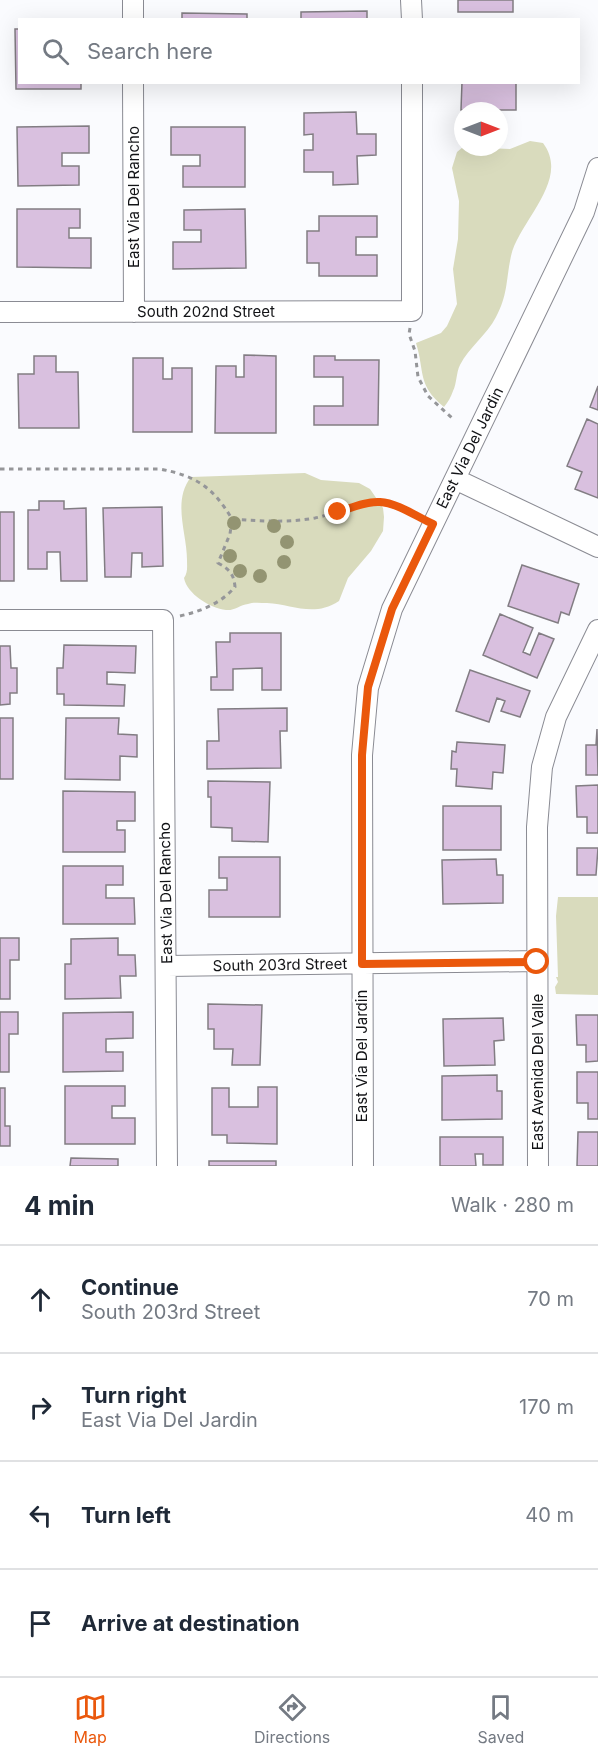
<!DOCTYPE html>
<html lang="en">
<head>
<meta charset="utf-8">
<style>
  :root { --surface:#fff; --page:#f6f6f7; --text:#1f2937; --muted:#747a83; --line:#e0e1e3; --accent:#ea580c }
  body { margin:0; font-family:Inter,sans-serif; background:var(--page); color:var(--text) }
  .compass { position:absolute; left:454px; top:102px; width:54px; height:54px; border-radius:50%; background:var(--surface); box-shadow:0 6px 24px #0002; rotate:90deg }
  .stop { position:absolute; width:18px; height:18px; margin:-14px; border:4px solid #ea580c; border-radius:50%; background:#fff }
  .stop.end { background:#ea580c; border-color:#fff; box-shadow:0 2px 6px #0008 }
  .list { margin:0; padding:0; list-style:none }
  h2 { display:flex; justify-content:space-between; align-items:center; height:78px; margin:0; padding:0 24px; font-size:26px }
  h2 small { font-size:20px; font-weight:400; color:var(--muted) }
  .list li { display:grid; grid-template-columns:39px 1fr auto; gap:18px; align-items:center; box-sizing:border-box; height:108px; padding:0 24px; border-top:2px solid var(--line) }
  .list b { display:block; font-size:22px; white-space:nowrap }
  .list p { margin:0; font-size:20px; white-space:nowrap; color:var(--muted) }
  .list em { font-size:20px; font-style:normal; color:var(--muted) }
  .icon { flex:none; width:33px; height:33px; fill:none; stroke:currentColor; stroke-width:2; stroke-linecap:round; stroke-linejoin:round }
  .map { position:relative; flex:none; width:598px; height:1166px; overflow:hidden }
  .search { position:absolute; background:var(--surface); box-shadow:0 6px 24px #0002; left:18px; right:18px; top:18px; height:66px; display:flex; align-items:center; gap:15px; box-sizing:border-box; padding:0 21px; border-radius:0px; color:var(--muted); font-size:22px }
  .sheet { height:510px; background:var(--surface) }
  nav { display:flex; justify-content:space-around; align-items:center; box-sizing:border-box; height:84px; border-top:2px solid var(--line); background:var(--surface); font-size:16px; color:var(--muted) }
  nav a { display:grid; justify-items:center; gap:3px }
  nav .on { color:var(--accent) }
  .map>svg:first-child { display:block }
  .green { fill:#d9dbbd }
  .building { fill:#d9c0df; stroke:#827d83; stroke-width:1.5 }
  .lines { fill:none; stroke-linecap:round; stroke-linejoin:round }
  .minor-casing { stroke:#8a8b93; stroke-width:22 }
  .path { stroke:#959699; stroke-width:3; stroke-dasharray:4.5 4.5; stroke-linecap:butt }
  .minor { stroke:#fff; stroke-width:20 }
  .tree { fill:#939472 }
  .route { stroke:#ea580c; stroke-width:8 }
  .labels { text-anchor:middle; stroke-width:5; stroke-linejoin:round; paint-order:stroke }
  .street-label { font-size:15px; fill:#121316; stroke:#fff }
</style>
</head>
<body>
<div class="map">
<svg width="598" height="1166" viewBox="0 0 598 1166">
  <rect width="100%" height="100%" fill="#fafbfe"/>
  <!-- green -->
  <path class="green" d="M530 141 543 143C571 180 519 221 511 256 506 279 508 295 496 317 487 335 469 347 460 365 456 373 457 383 453 391 451 397 448 402 444 407 417 385 425 372 416 343L441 333 447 326 457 304 453 269 458 239 459 201 452 168 457 152 463 147 510 149Z
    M305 473 321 480 359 483 370 489 383 508 384 517 383 531 371 551 348 578 339 601C313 618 292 604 267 603 261 603 253 602 248 604 240 605 234 611 226 610 210 608 187 594 184 578 188 572 187 567 187 560 187 533 172 501 191 477Z
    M558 897H598V995L556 994 555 987 558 982 556 977H558L556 916Z"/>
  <!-- building -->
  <path class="building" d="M458 0H513V12H458Z
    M367 11V20H301V12Z
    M182 13 247 14V20H182Z
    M15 29H20V82H81V89H16Z
    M462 82H516V110H461Z
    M356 112 357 134H376V155L357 156 358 184 333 185V172H304V150H313V134L304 135V113Z
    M89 126V153H62V166H79V185L18 186 17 127Z
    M171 127H245V187H183V166H200V155H171Z
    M17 209H80V228H69V238H91V268L17 267Z
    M245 209 246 268 173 269V242H201V230H184V210Z
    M319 216H377V237H356V255H377V276H319V263H307V231H319Z
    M244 355 276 356V433H215L216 366H236V377H244Z
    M34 356H56V372H78L79 428H19L18 374H34Z
    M314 356H335V360H379L378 425H314V406H343V377H314Z
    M133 358H163V379H172V368H192V432H133Z
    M598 386V410L590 407Z
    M587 419 598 424V498L575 489 582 472 567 466Z
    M39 501H64V509L86 508 87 581H61L60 552H47V569H28V510H39Z
    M162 507 163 566 142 567V553H132L131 577H105L103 508Z
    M0 512H14V581H0Z
    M522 565 579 584 569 615 561 612 558 623 508 606Z
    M500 614 533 628 523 652 530 655 539 633 554 639 537 678 483 655Z
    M230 633H281V690H262V668L233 669V690H211V677H217L216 642H230Z
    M64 645 136 646 135 673 107 672V684L125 685 124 706 64 705V694H57V668H63Z
    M0 646H10L11 668H17V693H10V704L0 705Z
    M470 670 530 691 520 717 501 711 505 701 497 698 489 722 456 711Z
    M287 708V731H280L281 768 207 769V741H219L218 709Z
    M0 718H13V779H0Z
    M66 718H119L118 734 137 735V757L120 756V780L65 779Z
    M597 729 598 775H586V745H596Z
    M457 742 505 745 503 773 493 772 492 789 456 786 457 769H451L452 751 456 752Z
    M208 781 270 782 268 842 232 841V828L211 827V797H208Z
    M598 785V833H587V817H577L576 786Z
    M63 791 135 792V821H117V830H125V852H63Z
    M443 806H501V850H443Z
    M577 848H598L596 875H577Z
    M219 857H280V917H209V890H227V878H219Z
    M496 859 497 875H503V903L443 904 442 860Z
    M63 866H123V885H106V898H134L135 924H63Z
    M0 938H19V960H10V999H0Z
    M118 938V955H135L136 976H120L121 998 65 999V964H71V939Z
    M208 1004 262 1005 260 1065H232L233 1049H214V1029H208Z
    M0 1012H18V1034H9V1072H0Z
    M133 1012V1038L106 1039V1052H123V1071L63 1072V1013Z
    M576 1015H598V1061L586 1062V1045H577Z
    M503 1018 504 1040 494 1041 495 1065 444 1066 443 1019Z
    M577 1072H598V1119H588V1103H577Z
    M497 1075V1091H502V1119L442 1120V1076Z
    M65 1086H125V1106H112V1118H135V1144H65Z
    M258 1087H277V1144L227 1143V1135H212V1088H229V1107H258Z
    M0 1088H5V1126H10V1146H0Z
    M578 1132H598V1166H577Z
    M440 1137H503V1165H483V1154H475L476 1166H440Z
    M71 1158 118 1159V1166H70Z
    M209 1161H276V1166H209Z"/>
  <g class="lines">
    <!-- minor casing -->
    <g class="minor-casing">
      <path id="minor" d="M133 0V20
        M411 0 412 20
        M133 82 134 312
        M0 312 412 311V82
        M455 479 598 547
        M0 620H163L167 1166
        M167 966 537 961
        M363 1166 362 755 368 688 392 609 584 212 598 168
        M538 1166 537 827 542 767 556 717 598 630"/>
    </g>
    <!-- path -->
    <path class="path" d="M410 328 409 334 415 351 418 377 428 396 452 418
      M0 469H160C196 476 213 487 232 519 260 521 287 523 315 518 335 514 363 499 382 502 394 503 406 511 416 516
      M180 616C201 611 220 604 235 587 234 574 229 569 218 563L230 534 232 519"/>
    <!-- minor -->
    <use href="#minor" class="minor"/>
  </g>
  <!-- trees -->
  <g class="tree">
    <circle cx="234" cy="523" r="7"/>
    <circle cx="274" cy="526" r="7"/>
    <circle cx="287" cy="542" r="7"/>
    <circle cx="230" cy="556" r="7"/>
    <circle cx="284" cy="562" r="7"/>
    <circle cx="240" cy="571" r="7"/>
    <circle cx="260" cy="576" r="7"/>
  </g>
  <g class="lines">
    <!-- route -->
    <path class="route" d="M338 512C351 508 366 501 380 502 398 503 417 517 433 524L392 609 368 687 362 755V964L537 962"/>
  </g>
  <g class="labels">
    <!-- street labels -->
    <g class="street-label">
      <text transform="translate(134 197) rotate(-90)" y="5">East Via Del Rancho</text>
      <text x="206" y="317">South 202nd Street</text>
      <text transform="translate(470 448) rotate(-64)" y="5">East Via Del Jardin</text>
      <text transform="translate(166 893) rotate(-91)" y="5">East Via Del Rancho</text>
      <text transform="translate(280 965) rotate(-1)" y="5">South 203rd Street</text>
      <text transform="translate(362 1056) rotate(-90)" y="5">East Via Del Jardin</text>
      <text transform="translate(538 1072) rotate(-90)" y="5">East Avenida Del Valle</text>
    </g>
  </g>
</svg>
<svg class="compass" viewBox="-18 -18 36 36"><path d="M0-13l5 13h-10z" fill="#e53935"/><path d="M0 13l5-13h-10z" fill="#747a83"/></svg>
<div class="stop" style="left:537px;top:962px"></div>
<div class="stop end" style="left:338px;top:512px"></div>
<div class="search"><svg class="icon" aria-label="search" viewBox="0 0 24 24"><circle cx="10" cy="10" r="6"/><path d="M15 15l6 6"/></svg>Search here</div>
</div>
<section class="sheet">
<h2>4 min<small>Walk · 280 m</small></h2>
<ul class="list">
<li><svg class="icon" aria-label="ahead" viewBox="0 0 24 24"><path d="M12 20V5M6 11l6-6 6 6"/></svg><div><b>Continue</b><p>South 203rd Street</p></div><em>70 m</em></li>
<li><svg class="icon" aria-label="right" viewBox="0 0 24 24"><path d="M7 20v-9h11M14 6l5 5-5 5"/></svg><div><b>Turn right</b><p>East Via Del Jardin</p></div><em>170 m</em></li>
<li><svg class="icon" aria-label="left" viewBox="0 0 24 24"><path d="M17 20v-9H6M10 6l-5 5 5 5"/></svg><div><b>Turn left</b></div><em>40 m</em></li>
<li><svg class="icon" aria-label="arrive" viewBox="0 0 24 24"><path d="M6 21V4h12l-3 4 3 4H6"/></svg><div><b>Arrive at destination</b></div></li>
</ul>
</section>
<nav>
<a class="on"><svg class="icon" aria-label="map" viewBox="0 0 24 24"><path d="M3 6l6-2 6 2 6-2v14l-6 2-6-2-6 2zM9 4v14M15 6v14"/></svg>Map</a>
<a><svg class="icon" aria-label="directions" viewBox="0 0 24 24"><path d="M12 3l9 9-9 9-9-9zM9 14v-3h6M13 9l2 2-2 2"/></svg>Directions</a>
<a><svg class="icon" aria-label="saved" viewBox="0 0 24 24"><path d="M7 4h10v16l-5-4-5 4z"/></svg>Saved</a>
</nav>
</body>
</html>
